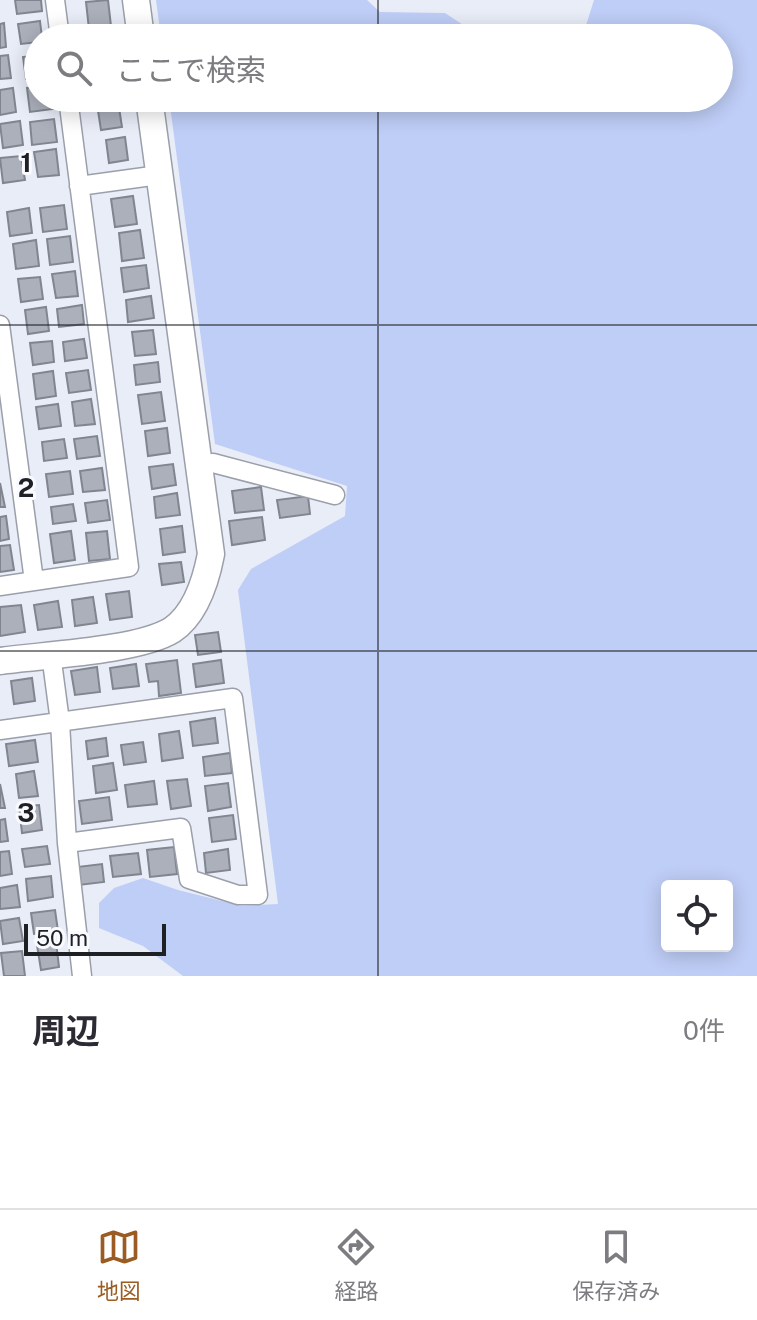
<!DOCTYPE html>
<html lang="ja">
<head>
<meta charset="utf-8">
<style>
  :root { --surface:#fff; --page:#f2f2f3; --text:#2b2b33; --muted:#7c7c81; --line:#e1e1e2; --accent:#9a5c22 }
  body { margin:0; font-family:"Public Sans","Noto Sans JP",sans-serif; background:var(--page); color:var(--text) }
  .controls { position:absolute; right:24px; bottom:24px; display:grid; overflow:hidden; border-radius:8px; box-shadow:0 4px 20px #0003 }
  .controls button { width:72px; height:72px; display:grid; place-items:center; padding:0; border:0; border-bottom:2px solid var(--line); background:var(--surface); color:var(--text); font:40px sans-serif }
  .scale { position:absolute; left:24px; bottom:20px; width:142px; box-sizing:border-box; padding-left:8px; border:4px solid #1e2024; border-top:0; font-size:22px; line-height:28px; white-space:nowrap; color:#1e2024; -webkit-text-stroke:6px #f9faff; paint-order:stroke }
  .list { margin:0; padding:0; list-style:none }
  h2 { display:flex; justify-content:space-between; align-items:center; height:104px; margin:0; padding:0 32px; font-size:34px }
  h2 small { font-size:26px; font-weight:400; color:var(--muted) }
  .icon { flex:none; width:44px; height:44px; fill:none; stroke:currentColor; stroke-width:2; stroke-linecap:round; stroke-linejoin:round }
  .map { position:relative; flex:none; width:757px; height:976px; overflow:hidden }
  .search { position:absolute; background:var(--surface); box-shadow:0 4px 20px #0003; left:24px; right:24px; top:24px; height:88px; display:flex; align-items:center; gap:20px; box-sizing:border-box; padding:0 28px; border-radius:44px; color:var(--muted); font-size:30px }
  .sheet { height:232px; background:var(--surface) }
  nav { display:flex; justify-content:space-around; align-items:center; box-sizing:border-box; height:112px; border-top:2px solid var(--line); background:var(--surface); font-size:22px; color:var(--muted) }
  nav a { display:grid; justify-items:center; gap:4px }
  nav .on { color:var(--accent) }
  .map>svg:first-child { display:block }
  .green { fill:#bfcef7; fill-rule:evenodd }
  .building { fill:#acb0bb; stroke:#81858f; stroke-width:2 }
  .lines { fill:none; stroke-linecap:round; stroke-linejoin:round }
  .street-casing { stroke:#9b9faa; stroke-width:21 }
  .secondary-casing { stroke:#9b9faa; stroke-width:29 }
  .street { stroke:#fff; stroke-width:18 }
  .secondary { stroke:#fff; stroke-width:26 }
  .grid { fill:none; stroke:#1e2024; stroke-width:2; stroke-opacity:0.55 }
  .grid-label { font-size:26px; text-anchor:middle; font-weight:bold; fill:#1e2024; stroke:#f9faff; stroke-width:6; stroke-linejoin:round; paint-order:stroke }
</style>
</head>
<body>
<div class="map">
<svg width="757" height="976" viewBox="0 0 757 976">
  <rect width="100%" height="100%" fill="#e9edf8"/>
  <!-- green -->
  <path class="green" d="M156 0H367L380 12 445 13 480 36 488 38H161Z
    M594 0H757V976H183L143 946 99 928V903L114 888 143 878 178 890 242 906 278 904 238 590 251 569 345 516 347 486 215 444 169 98H719V38H582ZM667 886H727V946H667Z"/>
  <!-- building -->
  <path class="building" d="M15 0H41L42 11 17 14Z
    M108 0 111 26 89 29 86 2Z
    M40 21 42 38H38V42L21 44 18 24Z
    M4 23 6 47 0 48V24Z
    M8 55 11 78 0 79V56Z
    M38 55V78L26 79 23 57Z
    M38 87V98H52L53 109 30 112 27 88Z
    M13 88 16 112 0 115V90Z
    M118 101 122 127 101 130 97 104Z
    M54 119 57 142 32 145 30 122Z
    M20 121 23 145 3 148 0 124Z
    M125 137 128 160 109 163 106 140Z
    M56 149 59 175 38 177 34 152Z
    M21 156 25 180 3 183 0 158Z
    M133 196 137 224 115 227 111 199Z
    M64 205 67 229 43 232 40 208Z
    M29 208 32 233 10 236 7 212Z
    M140 230 144 258 122 261 119 233Z
    M70 236 73 262 50 265 47 239Z
    M36 240 39 266 16 269 13 244Z
    M146 265 149 288 124 292 121 268Z
    M75 271 78 296 56 298 52 274Z
    M40 277 43 299 21 302 18 279Z
    M151 296 154 318 128 322 126 300Z
    M82 305 84 324 59 327 57 309Z
    M46 307 49 331 28 334 25 310Z
    M153 330 156 354 135 356 132 332Z
    M84 339 87 358 65 361 63 342Z
    M52 341 54 362 33 365 30 343Z
    M158 362 160 382 136 385 134 365Z
    M88 370 91 390 69 393 66 373Z
    M53 371 56 396 36 399 33 374Z
    M161 392 165 421 142 424 138 395Z
    M91 399 95 424 75 426 72 402Z
    M58 404 61 426 39 429 36 407Z
    M167 428 170 453 148 456 145 431Z
    M97 436 100 456 77 459 74 439Z
    M64 439 67 458 44 461 42 442Z
    M173 464 176 485 152 489 149 467Z
    M102 468 105 490 83 492 80 471Z
    M70 471 73 494 49 497 46 474Z
    M0 483 5 507H0Z
    M261 487 264 510 235 513 232 491Z
    M177 493 180 515 156 518 154 497Z
    M308 496 310 514 280 518 277 500Z
    M107 500 110 520 88 523 85 503Z
    M73 504 76 521 53 524 51 507Z
    M6 516 9 539 0 541V517Z
    M262 517 265 540 232 545 229 521Z
    M182 526 185 552 163 555 160 529Z
    M71 531 75 560 54 563 50 534Z
    M107 531 110 559 89 561 86 533Z
    M10 545 14 570 0 572V546Z
    M181 562 184 582 162 585 159 564Z
    M129 591 132 617 110 620 106 594Z
    M93 597 97 623 75 626 72 600Z
    M58 601 62 627 38 630 34 605Z
    M21 605 25 632 0 636V607Z
    M218 632 221 652 198 655 195 635Z
    M177 660 181 693 159 696 158 681 149 682 146 664Z
    M221 660 224 683 196 687 193 664Z
    M136 664 139 686 113 689 110 668Z
    M97 667 100 692 75 695 71 671Z
    M32 678 35 701 14 704 11 681Z
    M215 718 218 743 193 746 190 722Z
    M179 731 183 758 162 761 159 734Z
    M106 738 108 756 88 759 86 741Z
    M35 740 38 762 9 766 6 744Z
    M143 742 146 762 124 765 121 745Z
    M230 753 232 773 205 776 203 757Z
    M113 763 117 790 96 793 93 766Z
    M34 771 38 796 19 798 16 774Z
    M187 779 191 806 171 809 167 781Z
    M154 781 157 804 128 807 125 785Z
    M228 783 231 807 208 811 205 786Z
    M0 784 5 808H0Z
    M109 797 112 820 82 824 79 801Z
    M39 805 42 830 22 833 19 807Z
    M233 815 236 839 212 842 209 818Z
    M5 819 8 841 0 842V820Z
    M47 846 50 864 25 867 22 849Z
    M174 847 177 874 150 877 147 850Z
    M228 849 230 870 206 873 204 853Z
    M9 851 12 874 0 876V852Z
    M138 853 141 874 113 877 110 856Z
    M102 864 104 882 79 885 77 867Z
    M51 876 53 897 28 901 26 879Z
    M17 885 20 907 0 909V888Z
    M55 910 58 931 34 934 31 913Z
    M19 918 23 941 3 944 0 921Z
    M56 942 59 967 41 970 37 945Z
    M22 951 25 976H4L1 953Z"/>
  <g class="lines">
    <!-- street casing -->
    <g class="street-casing">
      <path id="street" d="M55 0 60 38
        M79 186 159 175
        M0 325 34 581
        M198 464 213 463 335 495
        M0 586 129 567 68 98
        M51 654 60 722 67 843 82 976
        M0 730 233 698 258 895H238L189 879 181 828 67 843"/>
    </g>
    <!-- secondary casing -->
    <g class="secondary-casing">
      <path id="secondary" d="M136 0 141 38
        M0 661C43 655 138 651 172 630 196 614 206 580 211 554L149 98"/>
    </g>
    <!-- street -->
    <use href="#street" class="street"/>
    <!-- secondary -->
    <use href="#secondary" class="secondary"/>
  </g>
  <!-- grid -->
  <path class="grid" d="M378 0V38M378 98V976M0 325H757M0 651H757"/>
  <g class="grid-label">
    <text x="26" y="172">1</text>
    <text x="26" y="497">2</text>
    <text x="26" y="822">3</text>
  </g>
</svg>
<div class="controls">
<button><svg class="icon" aria-label="locate" viewBox="0 0 24 24"><circle cx="12" cy="12" r="6"/><path d="M12 2v4M12 18v4M2 12h4M18 12h4"/></svg></button>
</div>
<div class="scale">50 m</div>
<div class="search"><svg class="icon" aria-label="search" viewBox="0 0 24 24"><circle cx="10" cy="10" r="6"/><path d="M15 15l6 6"/></svg>ここで検索</div>
</div>
<section class="sheet">
<h2>周辺<small>0件</small></h2>
<ul class="list">
</ul>
</section>
<nav>
<a class="on"><svg class="icon" aria-label="map" viewBox="0 0 24 24"><path d="M3 6l6-2 6 2 6-2v14l-6 2-6-2-6 2zM9 4v14M15 6v14"/></svg>地図</a>
<a><svg class="icon" aria-label="directions" viewBox="0 0 24 24"><path d="M12 3l9 9-9 9-9-9zM9 14v-3h6M13 9l2 2-2 2"/></svg>経路</a>
<a><svg class="icon" aria-label="saved" viewBox="0 0 24 24"><path d="M7 4h10v16l-5-4-5 4z"/></svg>保存済み</a>
</nav>
</body>
</html>
